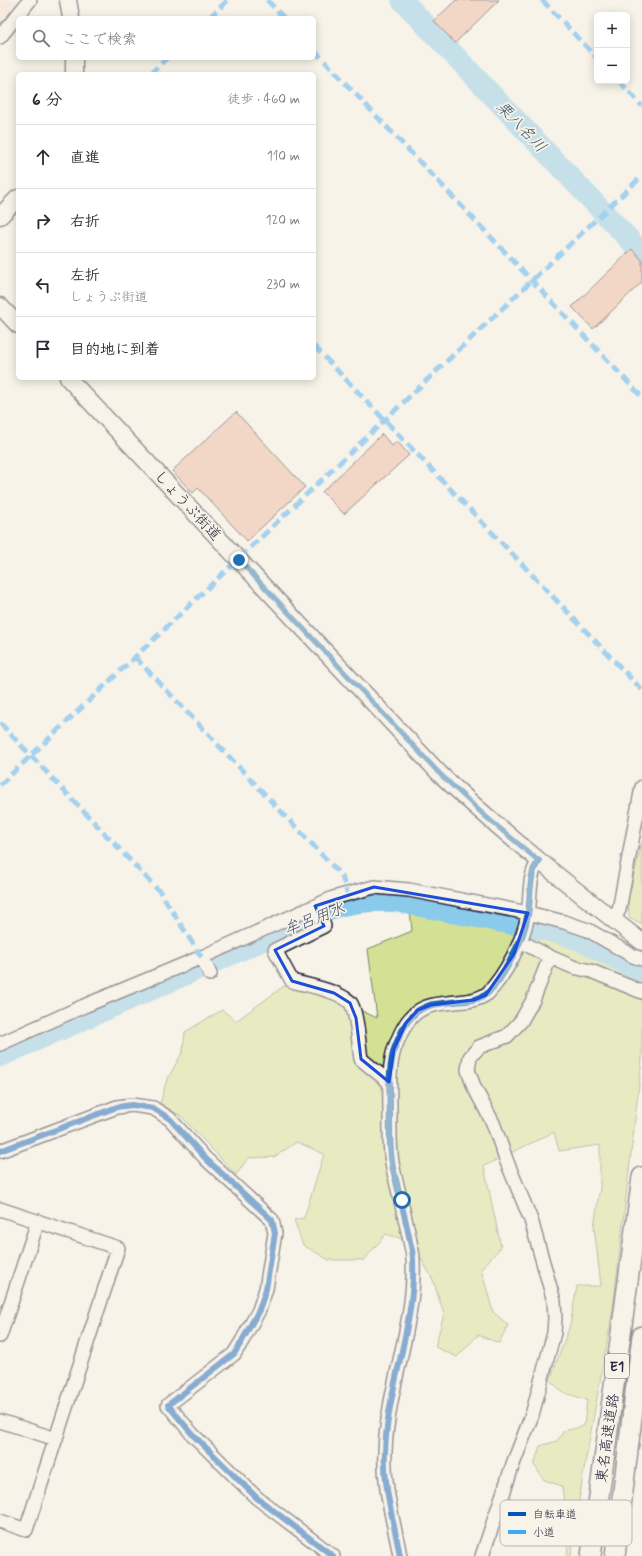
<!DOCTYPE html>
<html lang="ja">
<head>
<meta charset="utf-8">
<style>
  :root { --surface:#fff; --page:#f7f7f7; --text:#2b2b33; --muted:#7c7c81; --line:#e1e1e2 }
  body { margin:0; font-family:Mynerve,"Klee One",sans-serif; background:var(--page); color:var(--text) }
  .controls { position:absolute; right:12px; top:12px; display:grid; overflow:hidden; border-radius:6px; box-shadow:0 2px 10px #0003 }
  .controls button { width:36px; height:36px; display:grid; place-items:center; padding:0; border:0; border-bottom:1px solid var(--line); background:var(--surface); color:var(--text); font:20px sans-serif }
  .stop { position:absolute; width:12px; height:12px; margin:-9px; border:3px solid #1f6fb2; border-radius:50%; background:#fff }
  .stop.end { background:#1f6fb2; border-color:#fff; box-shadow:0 1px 4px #0008 }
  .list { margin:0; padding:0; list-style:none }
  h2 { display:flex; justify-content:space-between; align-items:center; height:52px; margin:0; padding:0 16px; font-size:17px }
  h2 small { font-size:13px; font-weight:400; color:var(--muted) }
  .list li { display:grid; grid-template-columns:26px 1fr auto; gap:12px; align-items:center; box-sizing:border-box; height:64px; padding:0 16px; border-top:1px solid var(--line) }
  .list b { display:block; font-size:15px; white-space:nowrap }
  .list p { margin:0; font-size:13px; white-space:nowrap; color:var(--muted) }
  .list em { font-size:13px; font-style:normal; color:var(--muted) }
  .icon { flex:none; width:22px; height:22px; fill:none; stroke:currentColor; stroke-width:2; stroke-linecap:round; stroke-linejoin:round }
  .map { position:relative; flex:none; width:642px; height:1556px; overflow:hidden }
  .search { position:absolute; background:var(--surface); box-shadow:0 2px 10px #0003; left:16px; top:16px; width:300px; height:44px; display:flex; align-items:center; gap:10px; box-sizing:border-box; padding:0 14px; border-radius:6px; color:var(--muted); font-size:15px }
  .panel { position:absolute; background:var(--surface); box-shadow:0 2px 10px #0003; left:16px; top:72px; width:300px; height:308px; border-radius:6px }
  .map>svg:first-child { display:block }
  .built { fill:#f3e1d2 }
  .green { fill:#d4e194; stroke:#7b8268 }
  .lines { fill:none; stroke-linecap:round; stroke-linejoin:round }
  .river { stroke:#8acaeb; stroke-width:22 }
  .building { fill:#ebb79e; stroke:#22223b }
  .minor-casing { stroke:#22223b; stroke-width:16 }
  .major-casing { stroke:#22223b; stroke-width:19 }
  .highway-casing { stroke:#22223b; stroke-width:22 }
  .minor { stroke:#f7f3e8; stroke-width:13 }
  .major { stroke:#f7f3e8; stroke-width:16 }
  .highway { stroke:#f7f3e8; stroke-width:19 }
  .quiet { stroke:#3fa9f5; stroke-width:5; stroke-dasharray:10 5; stroke-linecap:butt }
  .cycleway-casing { stroke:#f7f3e8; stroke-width:8 }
  .cycleway { stroke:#0057b8; stroke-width:6 }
  .route { stroke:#1f6fb2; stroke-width:5 }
  .marked { fill:none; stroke:#1d4ed8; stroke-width:3; stroke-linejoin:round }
  .labels { text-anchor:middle; stroke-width:3.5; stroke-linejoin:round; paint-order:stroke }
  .shield { fill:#f7f3e8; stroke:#62616f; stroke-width:1 }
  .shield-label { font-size:14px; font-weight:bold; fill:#22223b }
  .street-label { font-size:15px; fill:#22223b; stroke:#f7f3e8 }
  .water-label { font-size:16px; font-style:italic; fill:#415470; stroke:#f7f3e8 }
  .key { fill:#f7f3e8; stroke:#b7b4b4; stroke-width:1 }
  .key-label { font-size:11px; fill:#22223b }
</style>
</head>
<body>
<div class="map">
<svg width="642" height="1556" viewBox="0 0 642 1556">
  <rect width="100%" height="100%" fill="#f7f3e8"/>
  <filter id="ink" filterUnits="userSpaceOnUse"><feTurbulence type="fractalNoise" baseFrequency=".025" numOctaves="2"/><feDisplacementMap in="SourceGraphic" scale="8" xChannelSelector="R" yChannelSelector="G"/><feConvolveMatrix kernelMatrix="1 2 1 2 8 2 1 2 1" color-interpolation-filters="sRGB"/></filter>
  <g filter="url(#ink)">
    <!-- built -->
    <path class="built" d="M0 0H24L0 29Z"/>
    <!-- green -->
    <path class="green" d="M642 842V924L629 917 628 899Z
      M410 910 516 932 567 946 606 959 642 981V1059L613 1309 582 1481 571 1556H567L568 1548 562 1541 565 1514 562 1486 544 1480 534 1465 540 1446 557 1441 564 1431 584 1426 587 1400 562 1392 550 1380 570 1325 577 1286H601L594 1226 600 1188V1145L559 1151 554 1132 484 1166 501 1247 481 1269 493 1312 508 1325 499 1343 478 1335 457 1357 435 1347 444 1314 433 1280 412 1242 386 1234 364 1260H329L303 1245 294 1220 304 1218 324 1154 297 1142 274 1157 248 1158 236 1175 181 1116 160 1104 166 1082 183 1051 185 1032 222 1010 236 1021 284 986 336 999 377 1018 368 949 412 931Z"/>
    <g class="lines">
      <!-- river -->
      <path class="river" d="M402 0 642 253
        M0 1056 295 926C306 921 318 914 329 909 350 901 373 900 395 901L560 933 580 940 642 972"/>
    </g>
    <!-- building -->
    <path class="building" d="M456 0H499L455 43 434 21Z
      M632 249 642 260V282L593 329 572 307Z
      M236 412 305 487 247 541 198 488 193 493 172 471Z
      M382 434 392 446 397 441 409 455 344 514 322 492Z"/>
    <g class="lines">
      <!-- minor casing -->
      <g class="minor-casing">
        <path id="minor" d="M0 37 30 0
          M315 906 324 926 275 950 292 981C309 986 337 990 350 1002 357 1010 359 1047 361 1059L389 1082
          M613 920 619 910 642 787
          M520 941 550 957 573 967 591 971 642 992
          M204 961 210 974
          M0 1044 84 1006 202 957 333 898 374 887 409 890 528 913 564 922 588 930 633 956 642 959
          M0 1151 117 1107 132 1105 153 1108 170 1119 206 1159 272 1220 275 1233 266 1289 259 1310 242 1341 234 1354 168 1405 193 1435 257 1498 333 1556
          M0 1209 118 1248 26 1530 0 1521
          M0 1336 38 1221
          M0 1421 56 1439
          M400 1556C394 1522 383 1487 385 1452 387 1387 416 1325 413 1259 413 1251 410 1244 409 1236 404 1213 398 1190 393 1168 389 1150 390 1131 390 1113 390 1093 388 1066 395 1047 411 1004 425 1005 466 1001 474 1000 482 998 488 993 506 974 524 940 528 914 531 896 528 875 539 861
          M482 1556 513 1464 532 1415 554 1333 555 1318 554 1301 531 1220 507 1162 493 1123 474 1087 468 1070 470 1057 479 1047 507 1036 521 1021 533 1000 550 957"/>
      </g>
      <!-- major casing -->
      <g class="major-casing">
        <path id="major" d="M68 0 71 18
          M74 74V58
          M0 216 18 198
          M0 306 18 325
          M68 378 440 774C504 834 572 888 642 942"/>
      </g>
      <!-- highway casing -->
      <g class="highway-casing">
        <path id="highway" d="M591 1556 642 1177
          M615 1556 642 1336"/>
      </g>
      <!-- minor -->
      <use href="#minor" class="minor"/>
      <!-- major -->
      <use href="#major" class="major"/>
      <!-- highway -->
      <use href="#highway" class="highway"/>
      <!-- quiet -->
      <path class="quiet" d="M267 0 284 18
        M542 0 597 58
        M209 18 228 0
        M314 50 642 397
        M150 74 167 58
        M619 81 642 106
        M314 346 642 690
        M135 657 342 876 347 893
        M0 723 160 892 204 961
        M0 785 642 176"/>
      <!-- cycleway casing -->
      <g class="cycleway-casing">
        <path id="cycleway" d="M0 1151 117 1107 132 1105 153 1108 170 1119 206 1159 272 1220 275 1233 266 1289 259 1310 242 1341 234 1354 168 1405 193 1435 257 1498 333 1556
          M400 1556C394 1522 383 1487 385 1452 387 1387 416 1325 413 1259 413 1251 410 1244 409 1236 404 1213 398 1190 393 1168 389 1150 390 1131 390 1113 390 1093 388 1066 395 1047 411 1004 425 1005 466 1001 474 1000 482 998 488 993 506 974 524 940 528 914 531 896 528 875 539 861"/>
      </g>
      <!-- cycleway -->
      <use href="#cycleway" class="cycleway"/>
    </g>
  </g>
  <g class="lines" filter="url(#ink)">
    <!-- route -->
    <path class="route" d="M239 560 440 774 485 816 539 861 533 869 528 913 521 938 499 981 486 995 474 1000 431 1004 418 1010 406 1023 394 1049 389 1082 390 1145 392 1166 402 1200"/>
  </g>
  <!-- marked area -->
  <path d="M0 0H642V1556H0ZM374 887 528 913 514 954 486 995 474 1000 431 1005 418 1010 406 1023 394 1049 389 1082 361 1059 356 1018 350 1003 334 993 292 981 275 950 324 926 315 906Z" fill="#f7f3e8" fill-opacity=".55" fill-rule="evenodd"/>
  <path class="marked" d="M374 887 528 913 514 954 486 995 474 1000 431 1005 418 1010 406 1023 394 1049 389 1082 361 1059 356 1018 350 1003 334 993 292 981 275 950 324 926 315 906Z"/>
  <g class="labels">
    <!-- shield labels -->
    <rect class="shield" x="605" y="1354" width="24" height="24" rx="3"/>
    <g class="shield-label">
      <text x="617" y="1371">E1</text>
    </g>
    <!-- street labels -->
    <g class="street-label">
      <text transform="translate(188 505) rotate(47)" y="5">しょうぶ街道</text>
      <text transform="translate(607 1438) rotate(-82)" y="5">東名高速道路</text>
    </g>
    <!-- water labels -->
    <g class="water-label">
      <text transform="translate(522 126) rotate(46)" y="6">栗八名川</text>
      <text transform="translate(314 918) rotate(-21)" y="6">牟呂用水</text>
    </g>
  </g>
  <!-- legend -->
  <rect x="500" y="1500" width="132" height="46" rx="6" class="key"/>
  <rect x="508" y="1512" width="18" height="4" fill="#0057b8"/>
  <rect x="508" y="1530" width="18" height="4" fill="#3fa9f5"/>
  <g class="key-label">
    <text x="533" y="1518">自転車道</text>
    <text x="533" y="1536">小道</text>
  </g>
</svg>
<div class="controls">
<button>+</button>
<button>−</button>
</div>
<div class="stop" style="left:402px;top:1200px"></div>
<div class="stop end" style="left:239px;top:560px"></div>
<div class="search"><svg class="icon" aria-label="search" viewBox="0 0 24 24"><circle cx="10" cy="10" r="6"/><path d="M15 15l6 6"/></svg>ここで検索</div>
<section class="panel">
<h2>6 分<small>徒歩 · 460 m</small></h2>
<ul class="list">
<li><svg class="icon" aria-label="ahead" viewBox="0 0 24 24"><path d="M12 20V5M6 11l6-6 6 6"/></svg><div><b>直進</b></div><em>110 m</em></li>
<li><svg class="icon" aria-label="right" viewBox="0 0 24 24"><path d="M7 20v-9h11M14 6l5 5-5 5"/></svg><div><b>右折</b></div><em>120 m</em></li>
<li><svg class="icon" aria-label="left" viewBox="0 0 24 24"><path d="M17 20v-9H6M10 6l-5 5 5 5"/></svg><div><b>左折</b><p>しょうぶ街道</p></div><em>230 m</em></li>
<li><svg class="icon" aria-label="arrive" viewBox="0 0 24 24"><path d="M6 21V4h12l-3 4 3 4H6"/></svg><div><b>目的地に到着</b></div></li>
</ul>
</section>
</div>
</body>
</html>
